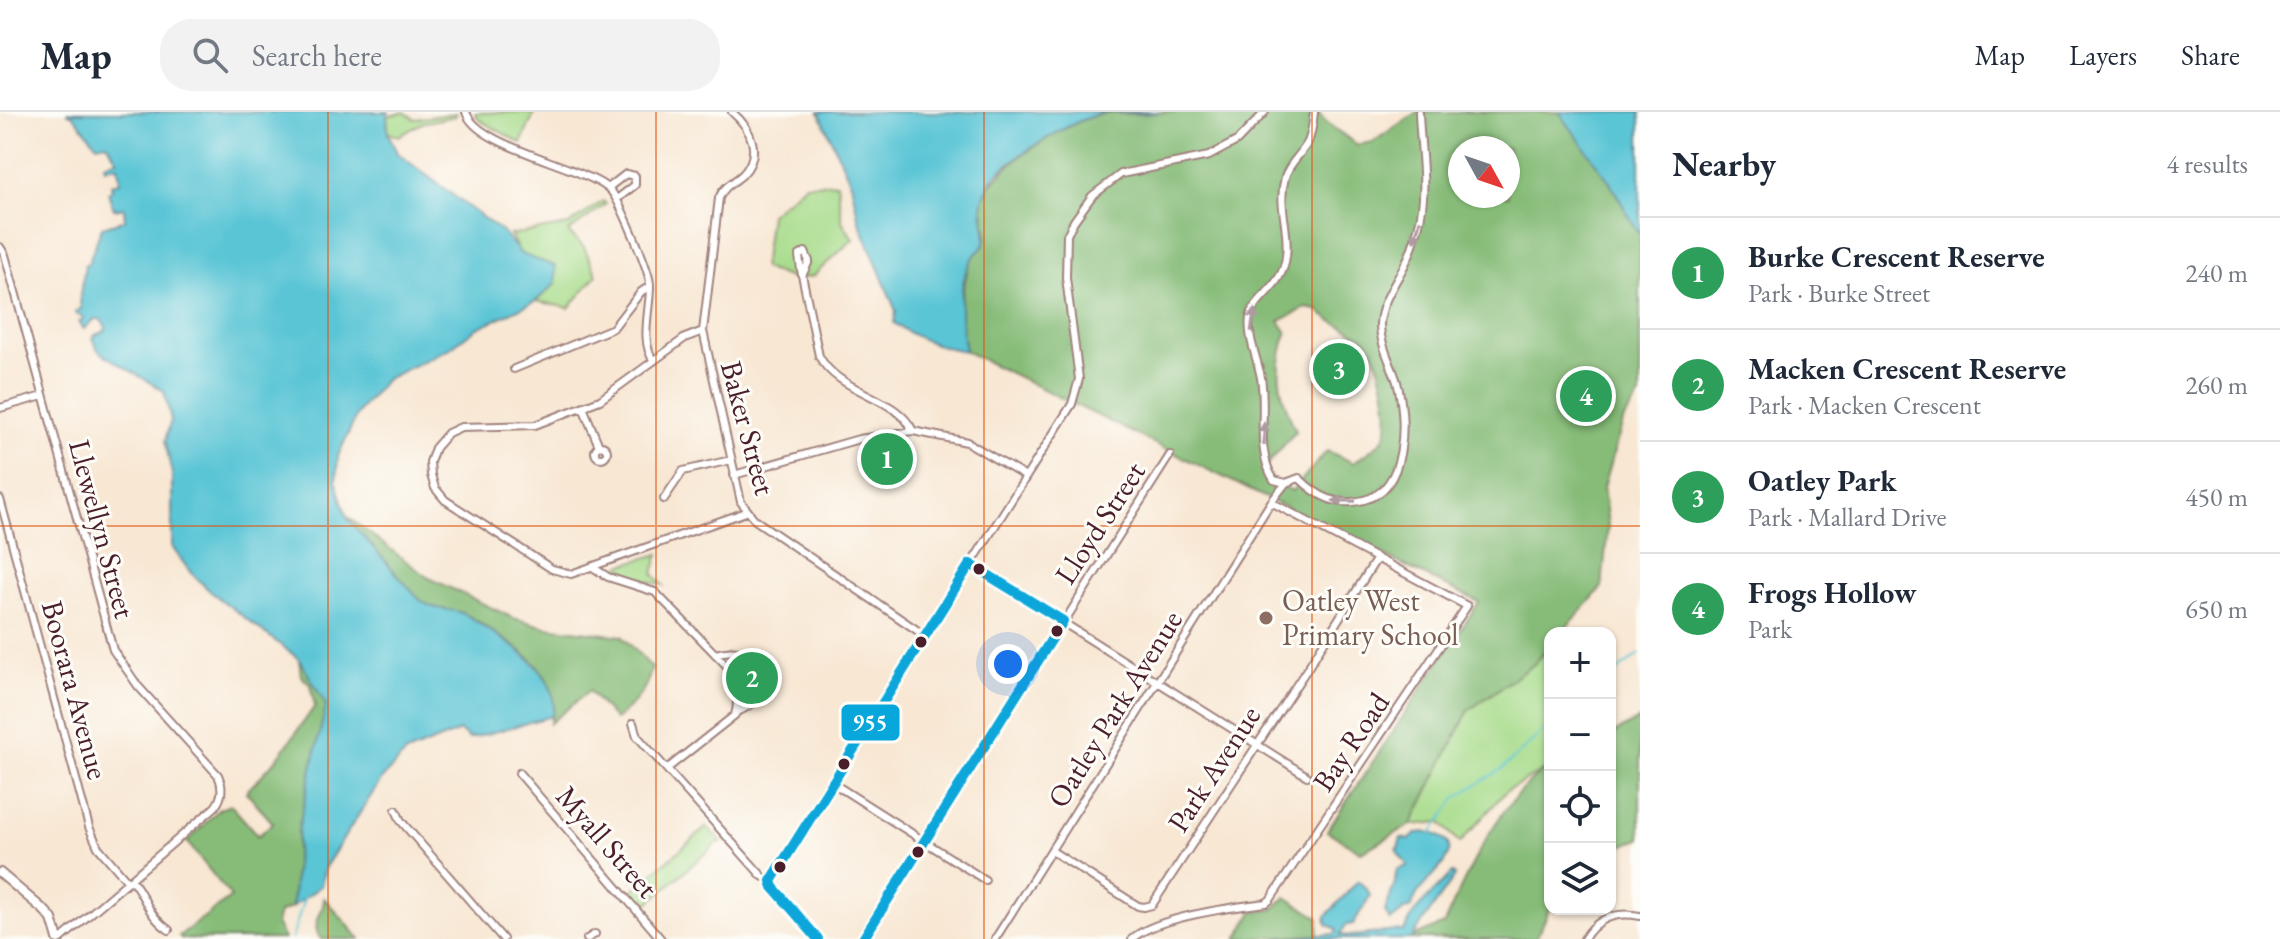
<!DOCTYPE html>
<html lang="en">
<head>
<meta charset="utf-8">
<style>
  :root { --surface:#fff; --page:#f2f2f3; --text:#1f2937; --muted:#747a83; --line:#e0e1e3; --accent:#2563eb }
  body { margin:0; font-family:"EB Garamond",serif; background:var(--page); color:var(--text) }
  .controls { position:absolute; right:24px; bottom:24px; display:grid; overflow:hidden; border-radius:16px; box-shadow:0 2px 6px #0004 }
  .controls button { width:72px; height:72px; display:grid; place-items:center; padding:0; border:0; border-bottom:2px solid var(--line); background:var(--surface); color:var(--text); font:40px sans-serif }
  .compass { position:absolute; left:1448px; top:24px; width:72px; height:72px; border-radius:50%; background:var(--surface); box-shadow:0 2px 6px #0004; rotate:130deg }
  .you { position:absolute; left:1008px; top:552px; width:28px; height:28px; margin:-20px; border:6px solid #fff; border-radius:50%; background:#1a73e8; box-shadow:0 0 0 12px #1a73e833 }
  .badge { display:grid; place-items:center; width:52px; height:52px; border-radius:50%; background:var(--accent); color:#fff; font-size:26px; font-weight:700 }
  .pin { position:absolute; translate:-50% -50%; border:4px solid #fff; box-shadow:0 2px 8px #0006 }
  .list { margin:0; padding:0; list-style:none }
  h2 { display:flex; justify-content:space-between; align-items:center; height:104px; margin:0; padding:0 32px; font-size:34px }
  h2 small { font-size:26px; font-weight:400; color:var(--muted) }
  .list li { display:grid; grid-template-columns:52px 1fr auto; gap:24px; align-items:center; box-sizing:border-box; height:112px; padding:0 32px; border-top:2px solid var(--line) }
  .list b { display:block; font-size:30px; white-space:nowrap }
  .list p { margin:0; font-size:26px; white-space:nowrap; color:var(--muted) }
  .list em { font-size:26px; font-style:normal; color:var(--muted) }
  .icon { flex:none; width:44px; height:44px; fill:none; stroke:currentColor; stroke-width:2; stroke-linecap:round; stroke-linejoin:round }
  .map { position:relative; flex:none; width:1640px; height:827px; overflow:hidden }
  header { display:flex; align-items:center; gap:48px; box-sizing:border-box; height:112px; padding:0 40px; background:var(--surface); border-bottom:2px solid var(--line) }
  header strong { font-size:38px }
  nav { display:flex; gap:44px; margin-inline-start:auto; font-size:28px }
  .search { width:560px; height:72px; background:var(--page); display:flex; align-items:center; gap:20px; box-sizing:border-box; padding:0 28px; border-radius:32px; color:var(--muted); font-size:30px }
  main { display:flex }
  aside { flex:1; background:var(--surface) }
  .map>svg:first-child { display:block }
  .green { fill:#a8dc8c; stroke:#797e5c; stroke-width:2 }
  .forest { fill:#86bc78; stroke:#686e52; stroke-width:2; fill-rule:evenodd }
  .water { fill:#5ac5d5; stroke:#527280; stroke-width:2 }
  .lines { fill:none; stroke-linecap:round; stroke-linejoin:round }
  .stream { stroke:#5ac5d5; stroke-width:2 }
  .minor-casing { stroke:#a1837f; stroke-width:10 }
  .tertiary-casing { stroke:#a1837f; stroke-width:12 }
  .minor { stroke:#fff; stroke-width:6 }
  .tertiary { stroke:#fff; stroke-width:8 }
  .bus-1-casing { stroke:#fdfcf7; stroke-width:16 }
  .bus-1 { stroke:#07a6db; stroke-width:10 }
  .oneway { fill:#ae9aa0 }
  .grid { fill:none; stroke:#e0560e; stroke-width:2; stroke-opacity:0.55 }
  .bus-dot { fill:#4a1f2b; stroke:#fdfcf7; stroke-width:3 }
  .education-dot { fill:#8d6e63; stroke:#fdfcf7; stroke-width:3 }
  .labels { text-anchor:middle; stroke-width:6; stroke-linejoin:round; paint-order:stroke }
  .street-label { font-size:30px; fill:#4a1f2b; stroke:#fdfcf7 }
  .education-label { font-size:30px; fill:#785e54; stroke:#fdfcf7; text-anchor:start }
  .line-badge { stroke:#fdfcf7; stroke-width:3 }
  .badge-label { font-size:22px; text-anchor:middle; font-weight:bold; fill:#fff }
</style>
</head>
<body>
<header>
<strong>Map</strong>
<div class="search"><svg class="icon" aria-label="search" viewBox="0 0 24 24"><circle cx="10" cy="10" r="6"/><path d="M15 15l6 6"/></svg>Search here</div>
<nav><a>Map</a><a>Layers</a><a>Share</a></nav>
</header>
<main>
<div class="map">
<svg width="1640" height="827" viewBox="0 0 1640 827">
  <rect width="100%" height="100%" fill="#fdfcf7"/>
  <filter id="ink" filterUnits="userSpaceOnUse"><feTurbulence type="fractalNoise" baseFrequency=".0125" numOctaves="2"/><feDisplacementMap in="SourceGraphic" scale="16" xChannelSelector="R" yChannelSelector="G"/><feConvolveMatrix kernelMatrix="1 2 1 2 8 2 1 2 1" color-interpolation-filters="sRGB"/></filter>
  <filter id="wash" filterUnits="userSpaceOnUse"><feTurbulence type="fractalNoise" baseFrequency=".006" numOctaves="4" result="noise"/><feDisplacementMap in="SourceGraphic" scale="32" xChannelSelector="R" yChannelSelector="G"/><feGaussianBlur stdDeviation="1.8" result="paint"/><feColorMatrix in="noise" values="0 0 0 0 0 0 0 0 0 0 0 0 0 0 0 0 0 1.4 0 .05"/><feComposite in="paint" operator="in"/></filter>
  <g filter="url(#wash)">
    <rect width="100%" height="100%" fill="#f8e7d3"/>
    <!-- green -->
    <path class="green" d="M405 0 414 7 456 1V4L422 11 399 24 388 21 387 4Z
      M525 0 534 2 521 31 479 8 475 1Z
      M837 71 842 109 853 127 813 164 793 167 763 156 770 102 806 72Z
      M603 89 606 92 568 120 584 135 597 163 569 196 536 189 556 171 521 143 510 123 569 113Z
      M893 326 899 332 905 351 901 361 891 366 879 363 870 343 871 332Z
      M659 442 653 461 663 473 618 461 621 453Z
      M1550 534V655L1506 679 1460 731 1440 710 1411 713 1469 598 1534 552Z
      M727 542 760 549 768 559C768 573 755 587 741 589L734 560 724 544Z
      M707 715 722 731H717L645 794 632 779Z"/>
    <!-- forest -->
    <path class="forest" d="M1157 0H1318C1329 16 1342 20 1356 33L1373 30 1417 0H1560L1609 69 1640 123V284L1624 307 1603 375 1608 413 1602 475 1562 521H1550V534L1534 552 1469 598 1411 713 1361 740 1327 719 1479 490 965 239C961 215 958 197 964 173 967 165 966 157 970 150 974 142 982 138 985 131 991 119 980 104 983 89 990 56 1070 8 1102 2 1120 0 1138 4 1157 0ZM1460 36H1508V84H1460ZM1306 196 1318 198C1331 213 1350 214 1365 227 1379 239 1396 311 1383 327 1376 336 1363 343 1354 351L1327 339 1292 379 1269 367 1264 356 1296 319C1280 284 1273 259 1287 221L1279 209Z
      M348 405 427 465 513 506 546 515 622 524 652 556C646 579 634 593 615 608L589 579 550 611C562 564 528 543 493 520 483 514 472 504 461 501 451 497 440 500 430 495 414 488 353 419 348 405Z
      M299 547 327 593 299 714 292 795 279 801 276 812 284 827H181L179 824 231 785 187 730 219 697 231 693 258 724 273 711 246 680 277 647 315 594 310 572 301 564Z
      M1640 607V727L1610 738V623Z
      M1550 655V796L1536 827H1408L1444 812C1466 763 1501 683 1550 655Z
      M1286 785 1319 806 1318 823 1237 827 1253 800 1272 798Z
      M324 786 360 827H321C309 812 324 802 324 786Z"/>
    <!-- water -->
    <path class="water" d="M67 0H389L387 4 388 21 397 41 503 121 521 142 555 154 556 171 536 189 477 216 450 236 386 267 358 300 338 344 336 370 347 406 420 488C436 500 445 495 462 501 471 504 480 513 489 518 518 537 562 563 552 604L469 627 460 619 406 641 383 665 325 755 321 774 292 795 299 714 326 593 299 547 211 480 191 461 172 435V362L165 329 171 308 164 279 106 244 98 238 93 226 95 223 105 219 106 214 100 207H95L84 217 79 210 83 208 81 203H77L75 200 81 197C78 181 84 167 85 152H88L102 115 125 108 124 95 114 97 108 80 112 78 111 72 120 70 118 54 105 56 104 52 117 48 107 31 97 33 73 3Z
      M819 0H1160C1141 4 1123 0 1104 1 1078 5 1015 43 996 63 991 69 987 78 984 85 978 102 989 116 984 134 954 156 960 207 965 239 938 235 916 227 894 211L896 199 859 109 851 71Z
      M1559 0H1640V123L1609 69Z
      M1428 720C1478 733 1425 766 1416 784 1414 788 1413 792 1411 796L1404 798 1390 809 1385 799 1395 771 1396 761 1398 757 1408 754 1397 739 1401 726 1409 728 1417 721Z
      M1452 761 1455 764 1411 827H1277L1335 822 1337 817 1327 812 1326 804 1358 769 1367 777 1370 784 1353 812 1346 813 1340 823C1357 827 1383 818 1404 819L1416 798Z"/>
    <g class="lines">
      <!-- stream -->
      <path class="stream" d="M1610 564 1640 542
        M1430 723 1457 685 1503 656 1550 613
        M292 827 304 786"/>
    </g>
  </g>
  <g filter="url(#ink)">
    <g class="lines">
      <!-- minor casing -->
      <g class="minor-casing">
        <path id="minor" d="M466 0C477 35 580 53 609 77 619 85 649 158 650 172 651 194 639 230 654 249
          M732 0C751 16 763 42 742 63 733 71 724 74 719 86L703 219 741 390 755 408 924 523
          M608 76 626 62 635 64V73L617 87
          M0 135 5 143 113 538 138 574 218 663C223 674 223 685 215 695L61 827
          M802 164 809 149 805 140 799 144 801 158 819 244C839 282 896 283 913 319
          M703 219 685 226 600 288 535 313 461 315 448 321 435 336 430 350 431 363 435 376 445 388 552 457 571 462 746 400
          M514 257 613 216 641 180 650 174
          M583 295 599 334
          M0 296 43 284
          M595 340a6 6 0 1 1 12 0a6 6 0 1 1-12 0Z
          M734 363 859 327 913 319 967 330 1026 365
          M1286 371 1274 368C1255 339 1267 299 1261 266 1258 248 1247 225 1250 206 1255 183 1283 176 1286 144 1290 117 1277 95 1285 65 1289 51 1301 43 1308 30 1312 21 1313 10 1314 0
          M0 387 89 715 98 735 128 770
          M664 387 683 359 731 348
          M970 452 1307 664
          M594 456 608 465 655 480 726 553C735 567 740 587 735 603L668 656
          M715 542C733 536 762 541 771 558 771 578 754 593 737 600
          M633 611 637 624 762 764 771 769 773 775 818 827
          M519 661 661 827
          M831 670 985 768
          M396 698 401 709 503 827
          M1052 739 1138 794 1144 795 1152 793 1309 554 1377 446
          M131 767C147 786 146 802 169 818
          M771 769 1072 292 1079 267 1066 166 1067 123 1074 109 1092 84 1121 62 1209 44 1237 29 1265 0
          M587 827 595 822
          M863 827 1170 343
          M995 827 1271 390 1286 371 1299 366C1318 385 1337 395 1364 388 1408 377 1407 306 1397 270 1391 251 1380 233 1380 212 1381 189 1397 170 1406 150 1412 139 1415 127 1418 116 1429 78 1420 39 1419 0
          M1132 827C1155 805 1233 795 1266 791L1270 788 1467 494 1271 390
          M1584 827C1597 806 1616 799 1640 804"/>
      </g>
      <!-- tertiary casing -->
      <g class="tertiary-casing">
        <path id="tertiary" d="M0 761 45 799 52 807 58 827"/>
      </g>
      <!-- minor -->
      <use href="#minor" class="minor"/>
      <!-- tertiary -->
      <use href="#tertiary" class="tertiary"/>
      <!-- bus-1 casing -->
      <g class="bus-1-casing">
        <path id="bus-1" d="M970 452 1063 509
          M771 769 970 452
          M771 769 773 775 818 827
          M863 827 1063 509"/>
      </g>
      <!-- bus-1 -->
      <use href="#bus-1" class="bus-1"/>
    </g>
    <!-- one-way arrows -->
    <defs><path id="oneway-solid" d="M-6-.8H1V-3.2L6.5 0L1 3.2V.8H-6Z" transform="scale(2)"/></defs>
    <g class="oneway">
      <use href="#oneway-solid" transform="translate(1417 119) rotate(106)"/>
      <use href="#oneway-solid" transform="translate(1253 208) rotate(-81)"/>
      <use href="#oneway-solid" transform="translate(1264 322) rotate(-90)"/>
      <use href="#oneway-solid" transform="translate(1344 389) rotate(-179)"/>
    </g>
  </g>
  <!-- grid -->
  <path class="grid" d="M328 0V827M656 0V827M984 0V827M1312 0V827M0 414H1640"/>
  <!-- markers -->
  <g class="bus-dot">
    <circle cx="979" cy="457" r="7"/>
    <circle cx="1057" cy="519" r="7"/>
    <circle cx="921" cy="530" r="7"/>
    <circle cx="844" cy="652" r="7"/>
    <circle cx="918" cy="740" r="7"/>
    <circle cx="780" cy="755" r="7"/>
  </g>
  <circle class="education-dot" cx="1266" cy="506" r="8"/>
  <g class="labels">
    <!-- street labels -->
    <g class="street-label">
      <text transform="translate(748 316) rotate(75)" y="10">Baker Street</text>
      <text transform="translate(1100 411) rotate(-57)" y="10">Lloyd Street</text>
      <text transform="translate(102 417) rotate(75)" y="10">Llewellyn Street</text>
      <text transform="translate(75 578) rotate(75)" y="10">Boorara Avenue</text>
      <text transform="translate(1115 597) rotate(-58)" y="10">Oatley Park Avenue</text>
      <text transform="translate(1351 630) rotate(-56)" y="10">Bay Road</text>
      <text transform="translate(1214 657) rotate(-57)" y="10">Park Avenue</text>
      <text transform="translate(607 730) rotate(49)" y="10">Myall Street</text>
    </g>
    <!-- education labels -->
    <g class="education-label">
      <text x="1282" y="499">Oatley West<tspan x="1282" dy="34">Primary School</tspan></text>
    </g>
  </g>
  <rect class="line-badge" x="840" y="591" width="61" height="39" rx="8" fill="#07a6db"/>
  <g class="badge-label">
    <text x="870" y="618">955</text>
  </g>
</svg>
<div class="controls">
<button>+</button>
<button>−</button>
<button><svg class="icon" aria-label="locate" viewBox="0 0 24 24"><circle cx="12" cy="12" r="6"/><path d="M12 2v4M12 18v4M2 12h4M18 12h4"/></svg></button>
<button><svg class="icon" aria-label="layers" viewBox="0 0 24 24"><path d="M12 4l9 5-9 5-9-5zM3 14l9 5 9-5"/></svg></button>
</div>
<svg class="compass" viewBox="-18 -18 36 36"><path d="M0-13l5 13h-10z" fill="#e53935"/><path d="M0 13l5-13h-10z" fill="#747a83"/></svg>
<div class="you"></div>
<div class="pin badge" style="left:887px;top:347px;background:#2e9e5b">1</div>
<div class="pin badge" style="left:752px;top:566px;background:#2e9e5b">2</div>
<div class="pin badge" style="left:1339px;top:257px;background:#2e9e5b">3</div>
<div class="pin badge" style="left:1586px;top:284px;background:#2e9e5b">4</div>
</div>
<aside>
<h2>Nearby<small>4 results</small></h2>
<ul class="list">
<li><span class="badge" style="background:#2e9e5b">1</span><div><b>Burke Crescent Reserve</b><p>Park · Burke Street</p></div><em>240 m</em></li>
<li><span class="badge" style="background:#2e9e5b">2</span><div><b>Macken Crescent Reserve</b><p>Park · Macken Crescent</p></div><em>260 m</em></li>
<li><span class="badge" style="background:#2e9e5b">3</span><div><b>Oatley Park</b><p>Park · Mallard Drive</p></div><em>450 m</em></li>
<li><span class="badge" style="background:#2e9e5b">4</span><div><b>Frogs Hollow</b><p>Park</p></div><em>650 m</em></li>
</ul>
</aside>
</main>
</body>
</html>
